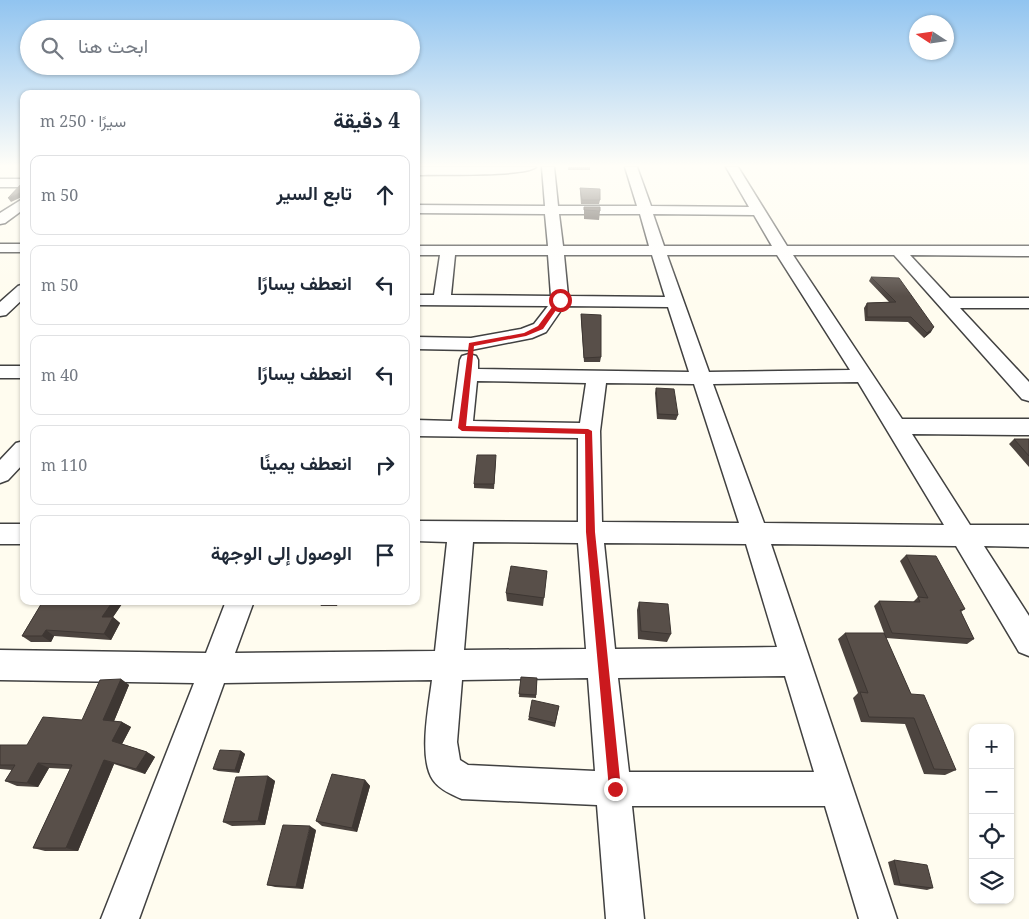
<!DOCTYPE html>
<html lang="ar">
<head>
<meta charset="utf-8">
<style>
  :root { --surface:#fff; --page:#f6f6f7; --text:#1f2937; --muted:#747a83; --line:#e0e1e3 }
  body { margin:0; font-family:"Noto Serif",Vazirmatn,serif; background:var(--page); color:var(--text); direction:rtl }
  .controls { position:absolute; right:15px; bottom:15px; display:grid; overflow:hidden; border-radius:10px; box-shadow:0 1px 4px #0004 }
  .controls button { width:45px; height:45px; display:grid; place-items:center; padding:0; border:0; border-bottom:1px solid var(--line); background:var(--surface); color:var(--text); font:25px sans-serif }
  .compass { position:absolute; left:909px; top:15px; width:45px; height:45px; border-radius:50%; background:var(--surface); box-shadow:0 1px 4px #0004; rotate:282deg }
  .stop { position:absolute; width:15px; height:15px; margin:-11px; border:4px solid #cb191e; border-radius:50%; background:#fff }
  .stop.end { background:#cb191e; border-color:#fff; box-shadow:0 1px 5px #0008 }
  .list { margin:0; padding:0; list-style:none }
  h2 { display:flex; justify-content:space-between; align-items:center; height:65px; margin:0; padding:0 20px; font-size:21px }
  h2 small { font-size:16px; font-weight:400; color:var(--muted) }
  .list li { display:grid; grid-template-columns:32px 1fr auto; gap:15px; align-items:center; box-sizing:border-box; height:80px; margin:0 10px 10px; padding:0 10px; border:1px solid var(--line); border-radius:10px }
  .list b { display:block; font-size:19px; white-space:nowrap }
  .list em { font-size:16px; font-style:normal; color:var(--muted) }
  .icon { flex:none; width:28px; height:28px; fill:none; stroke:currentColor; stroke-width:2; stroke-linecap:round; stroke-linejoin:round }
  .map { position:relative; flex:none; width:1029px; height:919px; overflow:hidden; direction:ltr }
  .search { position:absolute; background:var(--surface); box-shadow:0 1px 4px #0004; left:20px; top:20px; width:400px; height:55px; display:flex; align-items:center; gap:12px; box-sizing:border-box; padding:0 18px; border-radius:28px; color:var(--muted); font-size:19px }
  .panel { position:absolute; background:var(--surface); box-shadow:0 1px 4px #0004; left:20px; top:90px; width:400px; height:515px; border-radius:10px; direction:rtl }
  .map>svg:first-child { display:block }
  .lines { fill:none; stroke-linecap:round; stroke-linejoin:round }
  .minor-casing { stroke:#414141; stroke-width:3 }
  .minor { fill:#fff; fill-rule:evenodd }
  .wall { fill:#4c443f }
  .shaded-wall { fill:#3e3733 }
  .building { fill:#584f49; stroke:#3e3733 }
  .route { fill:#cb191e }
</style>
</head>
<body>
<div class="map">
<svg width="1029" height="919" viewBox="0 0 1029 919">
  <rect width="100%" height="100%" fill="#fffcef"/>
  <g class="lines">
    <!-- minor casing -->
    <g class="minor-casing">
      <path id="minor" d="M416 167H536C526 177 436 174 416 175Z
        M542 167H554L558 206H637L625 167H637L651 206 749 207 726 167H738L787 246H1029V256L910 255 950 298H1029V308H960L1029 382V401L1022 399 894 255H793L902 419H1029V435L912 434 970 525H1029V547L984 546 1029 616V656L1019 652 956 546 771 544 897 919H859L825 806H632L644 919H606L597 805 462 799C452 795 439 789 433 780 418 758 429 705 432 680L224 683 139 919H101L194 683 0 680V650L206 653 226 601H254L235 653 435 651 447 542 416 541V521L578 522V438L416 436V420L452 421 460 360 462 356 469 354 476 356 478 360V369L689 372 668 307 564 306 546 332 532 338 471 350 416 349V337L471 338 521 329 534 324 548 306 416 305V295H434L440 255H416V246H548L545 214 416 213V205L545 206ZM559 214H640L649 246H563ZM653 214 754 215 772 246H664ZM455 255H548L551 296 451 295ZM564 255H652L665 297 568 296ZM667 255H777L850 370 709 372ZM477 381 586 383 580 423 473 421ZM858 382 944 525 764 523 713 384ZM606 383 694 384 739 523 602 522 600 431ZM473 542 578 543 586 649 464 650ZM604 543 746 544 777 647 615 649ZM785 676 814 772H629L618 678ZM588 678 595 771 468 765 460 760 457 742 462 680Z
        M0 179H24V187H0Z
        M24 198V209L5 223 0 224V213Z
        M0 244H24V252H0Z
        M24 284V298L6 315 0 316V302L18 286Z
        M0 366H24V378H0Z
        M24 441V463L8 480 0 483V460L16 443Z
        M0 524H24V544H0Z"/>
    </g>
    <!-- minor -->
    <use href="#minor" class="minor"/>
  </g>
  <!-- wall -->
  <path class="wall" d="M568 167H590V170H568Z
    M580 188 600 200 599 204H581L580 192Z
    M584 207 600 211 599 220 584 219Z
    M871 277 931 332 924 338 908 322 865 321 864 308 867 303 889 302 869 281Z
    M581 314 601 357 600 362H584L581 319Z
    M656 388 678 415 676 420 657 419 655 393Z
    M1014 439H1029V467L1009 444Z
    M496 460 494 489 474 488V484Z
    M906 555 965 609 961 612 974 639 967 644 886 638 911 694 956 770 945 775 924 774 905 724 861 722 853 698 858 693 838 639 845 633H884L874 606 879 601 913 602 918 597 900 561Z
    M547 571 543 606 507 601 506 593Z
    M43 601H124L113 617 120 623 111 640 54 636 51 642H31L22 636Z
    M259 601H290L288 605Z
    M318 601H338L337 606H321Z
    M639 602 671 634 667 642 638 639 637 610Z
    M521 677 537 678 536 698 519 697Z
    M121 679 129 685 114 721 122 722 131 727 122 744 147 752 155 757 145 774 114 764 78 851H45L33 848 70 769 49 768 38 787 17 786 5 781 12 770 0 769V745H27L82 720Z
    M559 706 555 727 528 720 529 717Z
    M241 751 245 754 239 773 218 771 213 769Z
    M268 776 275 781 265 825 232 826 223 822Z
    M365 780 370 786 357 832 322 826 316 821Z
    M316 830 303 889 275 887 267 885Z
    M894 860 933 888 927 890 894 885 888 862Z"/>
  <!-- shaded-wall -->
  <path class="shaded-wall" d="M22 192 24 196 11 202 8 198Z
    M934 327 931 332 924 338 927 333Z
    M113 601H124L109 623 102 617Z
    M286 601H290L288 605Z
    M334 601H338L337 606Z
    M113 617 120 623 111 640 104 634Z
    M46 630 54 636 51 642 42 636Z
    M121 679 129 685 112 726 103 720Z
    M122 722 131 727 121 746 112 741Z
    M241 751 245 754 239 773 235 770Z
    M147 752 155 757 145 774 136 769Z
    M104 760 114 764 78 851 66 848Z
    M38 763 49 768 38 787 27 783Z
    M268 776 275 781 265 825 258 821Z
    M365 780 370 786 357 832 352 828Z
    M310 826 316 830 303 889 296 887Z"/>
  <!-- building -->
  <path class="building" d="M24 181V197L22 192 8 198Z
    M580 188 600 189V200H582Z
    M584 207H600V211L584 210Z
    M871 277 899 278 934 327 927 333 911 317H867V303L896 302Z
    M581 314 601 315V357L584 358Z
    M656 388 674 389 678 415 658 414Z
    M1014 439H1029V456Z
    M477 455H496L494 484H474Z
    M906 555 936 556 965 609 960 610 974 639 892 633 879 601 920 602 918 597 928 598Z
    M511 566 547 571 544 598 506 593Z
    M43 601H113L102 617H113L104 634 46 630 42 636H22Z
    M639 602 668 604 671 634 641 631Z
    M845 633H884L911 694 924 695 956 770 934 769 914 718 869 717 860 692 868 693Z
    M521 677 537 678 536 695 519 694Z
    M121 679 103 720 122 722 112 741 147 752 136 769 104 760 66 848H33L72 765 38 763 27 783 5 781 15 765H0V745H27L43 717 82 720 100 680Z
    M532 700 559 706 555 723 529 717Z
    M220 750 241 751 235 770 213 769Z
    M332 774 365 780 352 828 316 821Z
    M268 776 258 821 223 822 236 777Z
    M283 825 310 826 296 887 267 885Z
    M894 860 927 865 933 888 900 884Z"/>
  <!-- sky -->
  <linearGradient id="sky" x2="0" y2="1"><stop stop-color="#91c4f0"/><stop offset="0.56" stop-color="#fffef8"/><stop offset="1" stop-color="#fffef8" stop-opacity="0"/></linearGradient>
  <rect width="1029" height="296" fill="url(#sky)"/>
  <!-- route -->
  <path class="route" d="M558 299 563 300 543 329 526 336 474 346 466 426 588 429 592 431 595 532 621 789 619 794 615 796 610 794 609 789 586 532 585 434 462 431 458 428 469 343 524 333 538 326Z"/>
</svg>
<div class="controls">
<button>+</button>
<button>−</button>
<button><svg class="icon" aria-label="locate" viewBox="0 0 24 24"><circle cx="12" cy="12" r="6"/><path d="M12 2v4M12 18v4M2 12h4M18 12h4"/></svg></button>
<button><svg class="icon" aria-label="layers" viewBox="0 0 24 24"><path d="M12 4l9 5-9 5-9-5zM3 14l9 5 9-5"/></svg></button>
</div>
<svg class="compass" viewBox="-18 -18 36 36"><path d="M0-13l5 13h-10z" fill="#e53935"/><path d="M0 13l5-13h-10z" fill="#747a83"/></svg>
<div class="stop" style="left:560px;top:300px"></div>
<div class="stop end" style="left:615px;top:789px"></div>
<div class="search"><svg class="icon" aria-label="search" viewBox="0 0 24 24"><circle cx="10" cy="10" r="6"/><path d="M15 15l6 6"/></svg>ابحث هنا</div>
<section class="panel">
<h2>4 دقيقة<small>سيرًا · 250 m</small></h2>
<ul class="list">
<li><svg class="icon" aria-label="ahead" viewBox="0 0 24 24"><path d="M12 20V5M6 11l6-6 6 6"/></svg><div><b>تابع السير</b></div><em>50 m</em></li>
<li><svg class="icon" aria-label="left" viewBox="0 0 24 24"><path d="M17 20v-9H6M10 6l-5 5 5 5"/></svg><div><b>انعطف يسارًا</b></div><em>50 m</em></li>
<li><svg class="icon" aria-label="left" viewBox="0 0 24 24"><path d="M17 20v-9H6M10 6l-5 5 5 5"/></svg><div><b>انعطف يسارًا</b></div><em>40 m</em></li>
<li><svg class="icon" aria-label="right" viewBox="0 0 24 24"><path d="M7 20v-9h11M14 6l5 5-5 5"/></svg><div><b>انعطف يمينًا</b></div><em>110 m</em></li>
<li><svg class="icon" aria-label="arrive" viewBox="0 0 24 24"><path d="M6 21V4h12l-3 4 3 4H6"/></svg><div><b>الوصول إلى الوجهة</b></div></li>
</ul>
</section>
</div>
</body>
</html>
